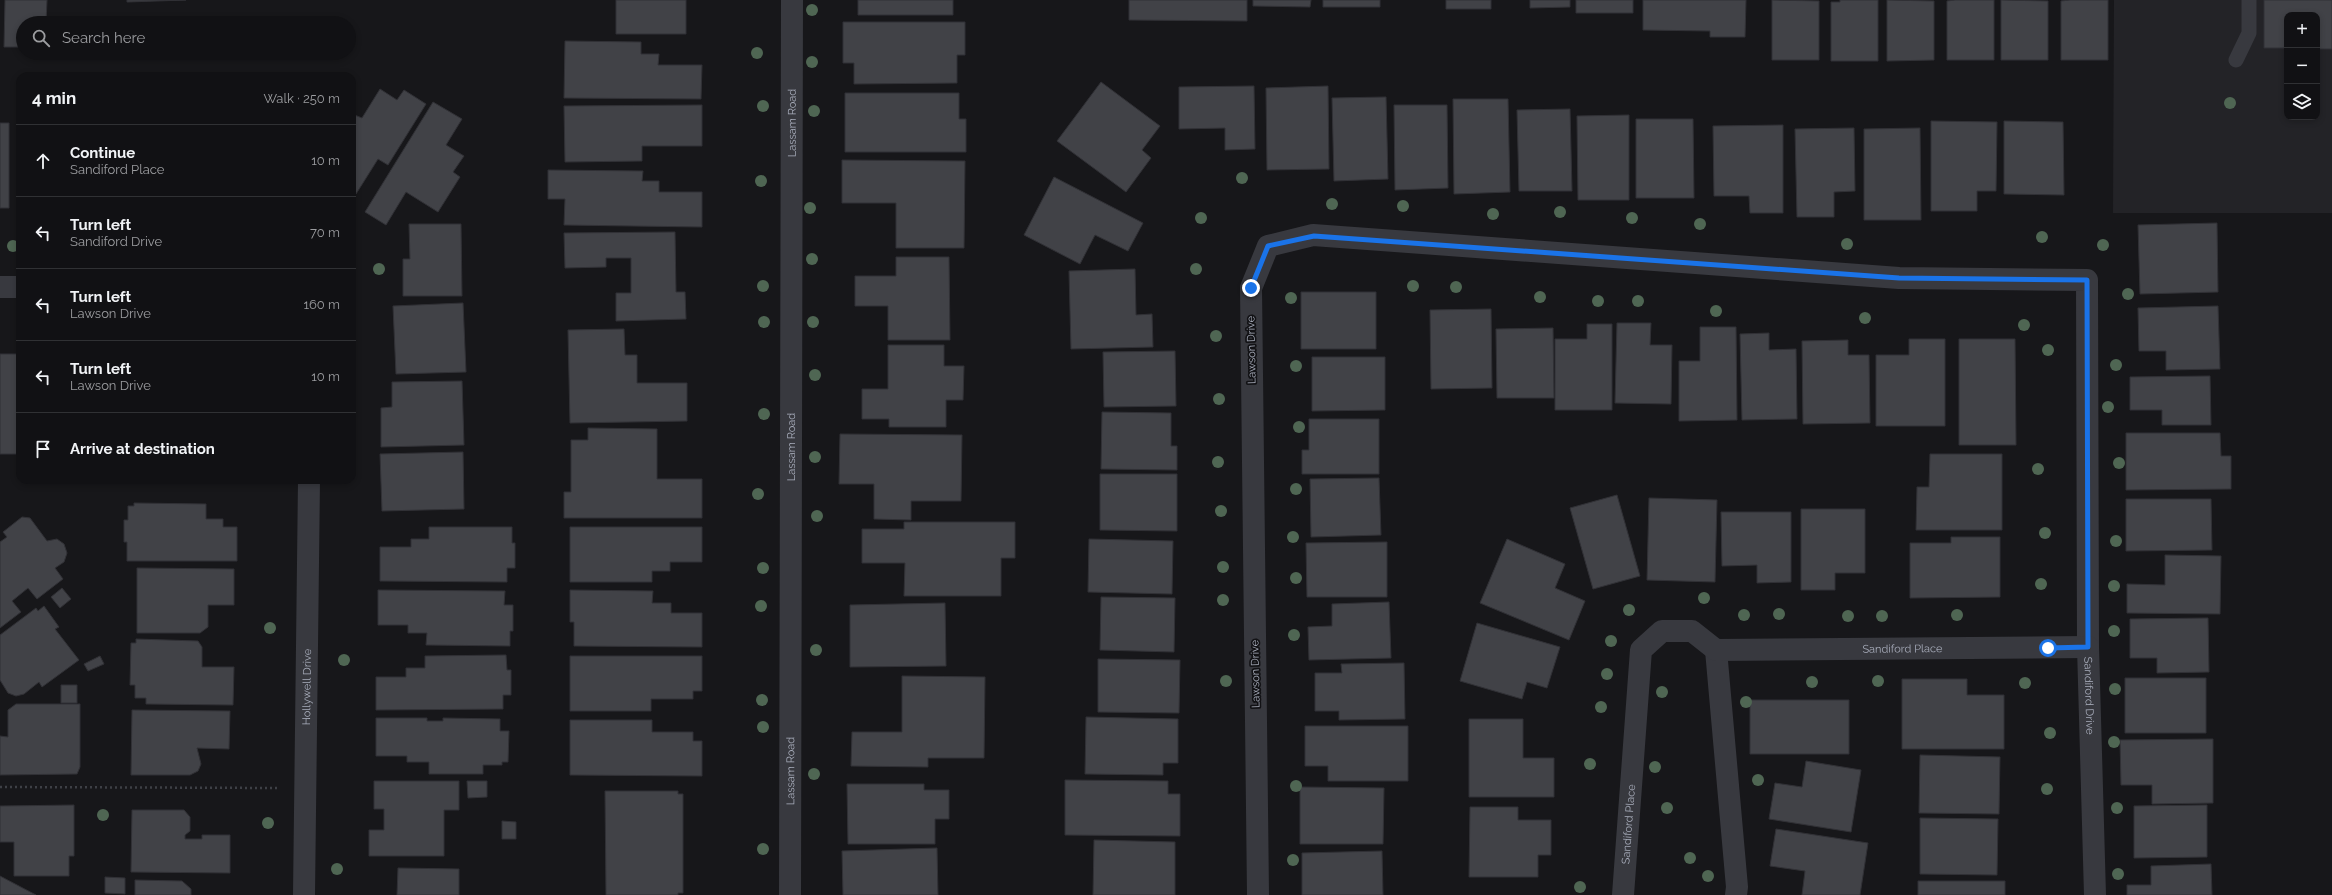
<!DOCTYPE html>
<html lang="en">
<head>
<meta charset="utf-8">
<style>
  :root { --surface:#111114; --page:#1e1f22; --text:#f1f3f6; --muted:#9c9da0; --line:#303134 }
  body { margin:0; font-family:Raleway,sans-serif; background:var(--page); color:var(--text) }
  .controls { position:absolute; right:12px; top:12px; display:grid; overflow:hidden; border-radius:8px; box-shadow:0 2px 6px #0003 }
  .controls button { width:36px; height:36px; display:grid; place-items:center; padding:0; border:0; border-bottom:1px solid var(--line); background:var(--surface); color:var(--text); font:20px sans-serif }
  .stop { position:absolute; width:12px; height:12px; margin:-9px; border:3px solid #1a73e8; border-radius:50%; background:#fff }
  .stop.end { background:#1a73e8; border-color:#fff; box-shadow:0 1px 4px #0008 }
  .list { margin:0; padding:0; list-style:none }
  h2 { display:flex; justify-content:space-between; align-items:center; height:52px; margin:0; padding:0 16px; font-size:17px }
  h2 small { font-size:13px; font-weight:400; color:var(--muted) }
  .list li { display:grid; grid-template-columns:26px 1fr auto; gap:12px; align-items:center; box-sizing:border-box; height:72px; padding:0 16px; border-top:1px solid var(--line) }
  .list b { display:block; font-size:15px; white-space:nowrap }
  .list p { margin:0; font-size:13px; white-space:nowrap; color:var(--muted) }
  .list em { font-size:13px; font-style:normal; color:var(--muted) }
  .icon { flex:none; width:22px; height:22px; fill:none; stroke:currentColor; stroke-width:2; stroke-linecap:round; stroke-linejoin:round }
  .map { position:relative; flex:none; width:2332px; height:895px; overflow:hidden }
  .search { position:absolute; background:var(--surface); box-shadow:0 2px 6px #0003; left:16px; top:16px; width:340px; height:44px; display:flex; align-items:center; gap:10px; box-sizing:border-box; padding:0 14px; border-radius:22px; color:var(--muted); font-size:15px }
  .panel { position:absolute; background:var(--surface); box-shadow:0 2px 6px #0003; left:16px; top:72px; width:340px; height:412px; border-radius:12px }
  .map>svg:first-child { display:block }
  .built { fill:#232327; fill-rule:evenodd }
  .building { fill:#414247; stroke:#313136 }
  .lines { fill:none; stroke-linecap:round; stroke-linejoin:round }
  .path { stroke:#3e4046; stroke-width:2.5; stroke-dasharray:2 3; stroke-linecap:butt }
  .lane { stroke:#38393f; stroke-width:15 }
  .street { stroke:#38393f; stroke-width:22 }
  .tree { fill:#4f6653 }
  .route { stroke:#1a73e8; stroke-width:5 }
  .labels { text-anchor:middle; stroke-width:3.5; stroke-linejoin:round; paint-order:stroke }
  .street-label { font-size:11px; fill:#a8adbb; stroke:#121215 }
</style>
</head>
<body>
<div class="map">
<svg width="2332" height="895" viewBox="0 0 2332 895">
  <rect width="100%" height="100%" fill="#17171a"/>
  <!-- built -->
  <path class="built" d="M2114 0H2332V213H2113ZM2287 15H2317V117H2287Z"/>
  <!-- building -->
  <path class="building" d="M5 0H47L46 23H23V47H4Z
    M127 0H186L127 2Z
    M616 0H686V34H616Z
    M858 0H953V15H858Z
    M1129 0H1247V21L1129 20Z
    M1253 0H1311L1310 7 1253 6Z
    M1323 0H1380V7H1323Z
    M1446 0H1491V9H1446Z
    M1530 0H1570V7L1530 8Z
    M1576 0H1633V13H1576Z
    M1643 0H1746L1745 37H1710V31L1643 30Z
    M1772 0 1819 1V60H1772Z
    M1840 0H1878V61H1831V2H1840Z
    M1887 0 1934 1V60L1887 61Z
    M1955 0H1994V60H1947V1Z
    M2001 0 2048 1V60H2001Z
    M2070 0H2108V60H2061V1Z
    M2264 0H2332V49H2317V15H2287V48H2264Z
    M843 22H965V55H957V83L854 84V63H843Z
    M565 41 641 42V54H659L658 65H702L701 99 564 98Z
    M1101 82 1160 126 1142 150 1151 158 1126 192 1057 141Z
    M1254 86 1255 149 1225 150V128L1179 129V87Z
    M1328 86 1329 169 1267 170 1266 88Z
    M380 89 397 100 404 90 426 104 388 165 378 159 356 194 352 191V114L362 118Z
    M845 93H959V119H966V152H845Z
    M1386 97 1388 179 1334 181 1332 98Z
    M1453 99H1508L1510 192 1454 194Z
    M433 102 462 119 446 145 464 156 453 172 460 177 438 212 406 192 386 225 365 212Z
    M702 105V146H642V161L565 162 564 106Z
    M1394 105H1447L1448 188 1395 190Z
    M1570 109 1572 191H1519L1517 110Z
    M1629 115V200H1578L1577 116Z
    M1636 119H1693L1694 198H1636Z
    M1931 121 1997 122 1996 191H1977V211H1931Z
    M2004 121 2063 122 2064 195 2004 194Z
    M0 123H9V208H0Z
    M1783 125V213H1750L1749 196H1714L1713 126Z
    M1854 128 1855 191 1834 192V217H1797L1795 129Z
    M1920 128 1921 220H1864V129Z
    M842 160 965 161 964 248H896V203H842Z
    M548 170 643 171 642 181H659V192H702V227L564 225 565 199H548Z
    M1054 177 1143 223 1128 251 1095 235 1080 264 1024 235Z
    M2217 223 2218 292 2140 294 2138 225Z
    M409 224H461L462 296H403V259H410Z
    M675 232 676 292H685L686 319 616 321V293H631V258H606V267L565 268 564 233Z
    M896 257H949L950 340H888V306H855V276H896Z
    M1135 269 1136 315 1152 314 1153 347 1071 349 1069 271Z
    M1301 292H1376V349H1301Z
    M463 303 466 372 396 374 393 306Z
    M2218 306 2220 369 2166 370V351H2139L2138 308Z
    M1491 309 1492 388 1431 389 1430 310Z
    M1617 323H1651L1650 345H1672L1671 404 1615 403Z
    M1587 324H1612V410H1555V339H1587Z
    M1700 327H1736L1737 420 1679 421V361H1700Z
    M1553 328 1554 398H1497L1496 329Z
    M624 329 625 355H637V383H687V421L570 423 568 330Z
    M1769 333V350L1796 349 1797 419 1742 420 1740 334Z
    M1909 339H1945V426H1876V355H1909Z
    M1959 339H2015L2016 445H1959Z
    M1848 340V355H1869L1870 423 1803 424 1802 341Z
    M888 345H944V366H964L963 400H946V427H889V419H862V389H888Z
    M1175 351 1176 406 1104 407 1103 352Z
    M0 354H20V454H0Z
    M1312 357H1385V410L1312 411Z
    M2210 376 2211 425H2162V410H2130V377Z
    M462 381 464 445 381 447V408L392 407V382Z
    M1102 412 1171 413V446H1177V470L1101 469Z
    M1309 419H1379V474H1302V450H1309Z
    M588 428 657 429V479H702V518H564V492H571V440H588Z
    M2126 433H2220L2221 456H2231V489L2126 490Z
    M840 434 962 435 961 501H911V520L874 519V484H839Z
    M463 452 464 509 382 511 380 454Z
    M1930 454H2002V530H1916L1917 487H1929Z
    M1100 474H1177V531L1100 530Z
    M1379 478 1381 535 1311 537 1310 479Z
    M1617 495 1640 576 1593 589 1570 508Z
    M1649 498 1717 500 1715 582 1647 580Z
    M2126 499H2211L2212 550 2126 551Z
    M134 503 206 504V519H223V527H237V561H127V542H124V520H128V506H134Z
    M1801 509H1865V573H1835V590H1801Z
    M1721 512H1791V582L1757 583V565L1722 566Z
    M22 517 30 518 47 541 57 539 64 544 67 553 64 562 55 568 63 579 37 599 28 588 12 601 21 612 0 628V542L7 537 3 532Z
    M904 522H1015V558H1001V596H904L905 563H862V529H904Z
    M429 527H512V543H515V568H507V582L380 581V547H411V539H429Z
    M570 527H702V562H670V571H652V582H570Z
    M1951 537H2000V597L1910 598V543H1951Z
    M1089 539 1173 541 1172 594 1088 592Z
    M1507 539 1565 564 1555 588 1585 601 1569 640 1480 603Z
    M1387 542V597H1307L1306 543Z
    M2165 555 2221 556 2220 614 2127 613V584L2165 585Z
    M137 568 234 569V605H208V627L200 633H137Z
    M62 588 71 599 60 608 51 597Z
    M378 590 505 591 504 605H513V631H510V646L426 645 427 633H408V625H378Z
    M570 590 653 591 652 603H671V613H702V647L574 646V622H570Z
    M1101 597 1175 598 1174 652 1100 650Z
    M1389 602 1391 658 1309 660 1308 627 1332 626V604Z
    M945 603 946 666 850 667V605Z
    M44 606 59 627 55 629 79 660 42 687 39 682 24 694 16 696 8 693 0 680V635L36 608 38 611Z
    M2208 618 2209 672 2157 673V658H2130V619Z
    M1477 623 1560 647 1547 688 1527 682 1522 699 1460 681Z
    M136 639 198 641 202 647V667H234L233 705 146 704V698H135V685H130L131 643H136Z
    M506 655 507 670H511V695H503V709L376 710V677H406V668H425V656Z
    M100 656 104 664 88 671 84 664Z
    M570 656H702V691H693V699H651V711H570Z
    M1098 659 1180 660 1179 713 1098 712Z
    M1404 663 1405 719 1339 720V711H1315V673H1342L1341 664Z
    M902 676 985 677 984 758H928V767L851 766 852 732H902Z
    M2125 678H2206V733H2125Z
    M1902 679H1967V695H2004V749H1902Z
    M61 685H77V703H61Z
    M1750 700H1849V754H1750Z
    M16 704H80V767L77 774 0 775V736L8 737V710Z
    M132 710 230 711 229 749 197 748 201 764 198 771 190 775H131Z
    M1086 717 1178 719V763H1163V775L1085 774Z
    M376 718H427V721H443V718L500 719V731H509L508 762H502V765H483V774H429V762H407V756H376Z
    M1469 719H1523V758H1554V797H1469Z
    M570 720H652V732H693V741H702V776L570 775Z
    M1305 726H1408V781H1328V766H1305Z
    M2213 739V803L2152 804V785H2121L2120 740Z
    M1920 755 2000 757 1999 814 1919 813Z
    M1806 761 1861 770 1851 832 1769 819 1775 783 1802 787Z
    M1065 780 1168 781V794H1180V836L1065 835Z
    M374 781H459V810H444V856H369V830H384V809H374Z
    M467 781H487V797L468 798Z
    M847 784H924V790H949V819H935V844H848Z
    M1300 787 1384 788 1383 844H1300Z
    M605 791H678V794H683V893H678V895H606Z
    M74 805V856H69V876H14V842H0V806Z
    M2207 805V857L2134 858V806Z
    M1470 807H1518V820H1551V855H1538V877H1469Z
    M132 810H184L190 817V831L185 835V839H202V835H230V873L131 872Z
    M1920 818 1998 819 1997 875 1920 874Z
    M502 821 516 822V839H502Z
    M1776 829 1868 843 1860 895H1802L1805 871 1770 866Z
    M1094 840 1175 842V895H1093Z
    M937 848 938 895H843L842 851Z
    M1382 851 1383 895H1302V853Z
    M2211 864 2212 895H2127V885H2151V866Z
    M398 868 459 869V895H397Z
    M0 876 36 895H0Z
    M105 877 125 878V894L105 893Z
    M135 880 182 881 191 889V895H135Z
    M1918 881H2005V895H1918Z"/>
  <g class="lines">
    <!-- path -->
    <path class="path" d="M0 787 277 788"/>
    <!-- lane -->
    <path class="lane" d="M2236 60 2249 33V0"/>
    <!-- street -->
    <g class="street">
      <path d="M0 287H20"/>
      <path d="M1716 650 1737 887 1736 895"/>
      <path id="s1" d="M304 895 309 480"/>
      <path id="s2" d="M790 895 792 0"/>
      <path id="s3" d="M1258 895 1251 288 1268 246 1313 235 1899 278 2087 280 2088 647 2095 895"/>
      <path id="s4" d="M1623 895 1641 650 1662 631H1692L1716 650 2088 647"/>
    </g>
  </g>
  <!-- trees -->
  <g class="tree">
    <circle cx="812" cy="10" r="6"/>
    <circle cx="757" cy="53" r="6"/>
    <circle cx="812" cy="62" r="6"/>
    <circle cx="2230" cy="103" r="6"/>
    <circle cx="763" cy="106" r="6"/>
    <circle cx="814" cy="111" r="6"/>
    <circle cx="1242" cy="178" r="6"/>
    <circle cx="761" cy="181" r="6"/>
    <circle cx="1332" cy="204" r="6"/>
    <circle cx="1403" cy="206" r="6"/>
    <circle cx="810" cy="208" r="6"/>
    <circle cx="1560" cy="212" r="6"/>
    <circle cx="1493" cy="214" r="6"/>
    <circle cx="1201" cy="218" r="6"/>
    <circle cx="1632" cy="218" r="6"/>
    <circle cx="1700" cy="224" r="6"/>
    <circle cx="2042" cy="237" r="6"/>
    <circle cx="1847" cy="244" r="6"/>
    <circle cx="2103" cy="245" r="6"/>
    <circle cx="13" cy="246" r="6"/>
    <circle cx="812" cy="259" r="6"/>
    <circle cx="379" cy="269" r="6"/>
    <circle cx="1196" cy="269" r="6"/>
    <circle cx="763" cy="286" r="6"/>
    <circle cx="1413" cy="286" r="6"/>
    <circle cx="1456" cy="287" r="6"/>
    <circle cx="2128" cy="294" r="6"/>
    <circle cx="1540" cy="297" r="6"/>
    <circle cx="1291" cy="298" r="6"/>
    <circle cx="1598" cy="301" r="6"/>
    <circle cx="1638" cy="301" r="6"/>
    <circle cx="1716" cy="311" r="6"/>
    <circle cx="1865" cy="318" r="6"/>
    <circle cx="764" cy="322" r="6"/>
    <circle cx="813" cy="322" r="6"/>
    <circle cx="2024" cy="325" r="6"/>
    <circle cx="1216" cy="336" r="6"/>
    <circle cx="2048" cy="350" r="6"/>
    <circle cx="2116" cy="365" r="6"/>
    <circle cx="1296" cy="366" r="6"/>
    <circle cx="815" cy="375" r="6"/>
    <circle cx="1219" cy="399" r="6"/>
    <circle cx="2108" cy="407" r="6"/>
    <circle cx="764" cy="414" r="6"/>
    <circle cx="1299" cy="427" r="6"/>
    <circle cx="815" cy="457" r="6"/>
    <circle cx="1218" cy="462" r="6"/>
    <circle cx="2119" cy="463" r="6"/>
    <circle cx="2038" cy="469" r="6"/>
    <circle cx="1296" cy="489" r="6"/>
    <circle cx="758" cy="494" r="6"/>
    <circle cx="1221" cy="511" r="6"/>
    <circle cx="817" cy="516" r="6"/>
    <circle cx="2045" cy="533" r="6"/>
    <circle cx="1293" cy="537" r="6"/>
    <circle cx="2116" cy="541" r="6"/>
    <circle cx="1223" cy="567" r="6"/>
    <circle cx="763" cy="568" r="6"/>
    <circle cx="1296" cy="578" r="6"/>
    <circle cx="2041" cy="584" r="6"/>
    <circle cx="2114" cy="586" r="6"/>
    <circle cx="1704" cy="598" r="6"/>
    <circle cx="1223" cy="600" r="6"/>
    <circle cx="761" cy="606" r="6"/>
    <circle cx="1629" cy="610" r="6"/>
    <circle cx="1779" cy="614" r="6"/>
    <circle cx="1744" cy="615" r="6"/>
    <circle cx="1957" cy="615" r="6"/>
    <circle cx="1848" cy="616" r="6"/>
    <circle cx="1882" cy="616" r="6"/>
    <circle cx="270" cy="628" r="6"/>
    <circle cx="2114" cy="631" r="6"/>
    <circle cx="1294" cy="635" r="6"/>
    <circle cx="1611" cy="641" r="6"/>
    <circle cx="816" cy="650" r="6"/>
    <circle cx="344" cy="660" r="6"/>
    <circle cx="1607" cy="674" r="6"/>
    <circle cx="1226" cy="681" r="6"/>
    <circle cx="1878" cy="681" r="6"/>
    <circle cx="1812" cy="682" r="6"/>
    <circle cx="2025" cy="683" r="6"/>
    <circle cx="2115" cy="689" r="6"/>
    <circle cx="1662" cy="692" r="6"/>
    <circle cx="762" cy="700" r="6"/>
    <circle cx="1746" cy="702" r="6"/>
    <circle cx="1601" cy="707" r="6"/>
    <circle cx="763" cy="727" r="6"/>
    <circle cx="2050" cy="733" r="6"/>
    <circle cx="2114" cy="742" r="6"/>
    <circle cx="1590" cy="764" r="6"/>
    <circle cx="1655" cy="767" r="6"/>
    <circle cx="814" cy="774" r="6"/>
    <circle cx="1758" cy="780" r="6"/>
    <circle cx="1296" cy="786" r="6"/>
    <circle cx="2047" cy="789" r="6"/>
    <circle cx="1667" cy="808" r="6"/>
    <circle cx="2117" cy="808" r="6"/>
    <circle cx="103" cy="815" r="6"/>
    <circle cx="268" cy="823" r="6"/>
    <circle cx="763" cy="849" r="6"/>
    <circle cx="1690" cy="858" r="6"/>
    <circle cx="1293" cy="860" r="6"/>
    <circle cx="337" cy="869" r="6"/>
    <circle cx="2118" cy="874" r="6"/>
    <circle cx="1708" cy="876" r="6"/>
    <circle cx="1580" cy="887" r="6"/>
  </g>
  <g class="lines">
    <!-- route -->
    <path class="route" d="M1251 288 1268 246 1314 236 1899 278 2087 280 2088 647 2048 648"/>
  </g>
  <g class="labels">
    <!-- street labels -->
    <g class="street-label">
      <text dy="4" stroke="none"><textPath href="#s2" startOffset="772">Lassam Road</textPath></text>
      <text transform="translate(1251 350) rotate(-91)" y="4">Lawson Drive</text>
      <text dy="4" stroke="none"><textPath href="#s2" startOffset="448">Lassam Road</textPath></text>
      <text dy="4" stroke="none"><textPath href="#s4" startOffset="521">Sandiford Place</textPath></text>
      <text transform="translate(1255 674) rotate(-91)" y="4">Lawson Drive</text>
      <text dy="4" stroke="none"><textPath href="#s1" startOffset="208">Hollywell Drive</textPath></text>
      <text dy="4" stroke="none"><textPath href="#s3" startOffset="1890">Sandiford Drive</textPath></text>
      <text dy="4" stroke="none"><textPath href="#s2" startOffset="124">Lassam Road</textPath></text>
      <text dy="4" stroke="none"><textPath href="#s4" startOffset="71">Sandiford Place</textPath></text>
    </g>
  </g>
</svg>
<div class="controls">
<button>+</button>
<button>−</button>
<button><svg class="icon" aria-label="layers" viewBox="0 0 24 24"><path d="M12 4l9 5-9 5-9-5zM3 14l9 5 9-5"/></svg></button>
</div>
<div class="stop" style="left:2048px;top:648px"></div>
<div class="stop end" style="left:1251px;top:288px"></div>
<div class="search"><svg class="icon" aria-label="search" viewBox="0 0 24 24"><circle cx="10" cy="10" r="6"/><path d="M15 15l6 6"/></svg>Search here</div>
<section class="panel">
<h2>4 min<small>Walk · 250 m</small></h2>
<ul class="list">
<li><svg class="icon" aria-label="ahead" viewBox="0 0 24 24"><path d="M12 20V5M6 11l6-6 6 6"/></svg><div><b>Continue</b><p>Sandiford Place</p></div><em>10 m</em></li>
<li><svg class="icon" aria-label="left" viewBox="0 0 24 24"><path d="M17 20v-9H6M10 6l-5 5 5 5"/></svg><div><b>Turn left</b><p>Sandiford Drive</p></div><em>70 m</em></li>
<li><svg class="icon" aria-label="left" viewBox="0 0 24 24"><path d="M17 20v-9H6M10 6l-5 5 5 5"/></svg><div><b>Turn left</b><p>Lawson Drive</p></div><em>160 m</em></li>
<li><svg class="icon" aria-label="left" viewBox="0 0 24 24"><path d="M17 20v-9H6M10 6l-5 5 5 5"/></svg><div><b>Turn left</b><p>Lawson Drive</p></div><em>10 m</em></li>
<li><svg class="icon" aria-label="arrive" viewBox="0 0 24 24"><path d="M6 21V4h12l-3 4 3 4H6"/></svg><div><b>Arrive at destination</b></div></li>
</ul>
</section>
</div>
</body>
</html>
